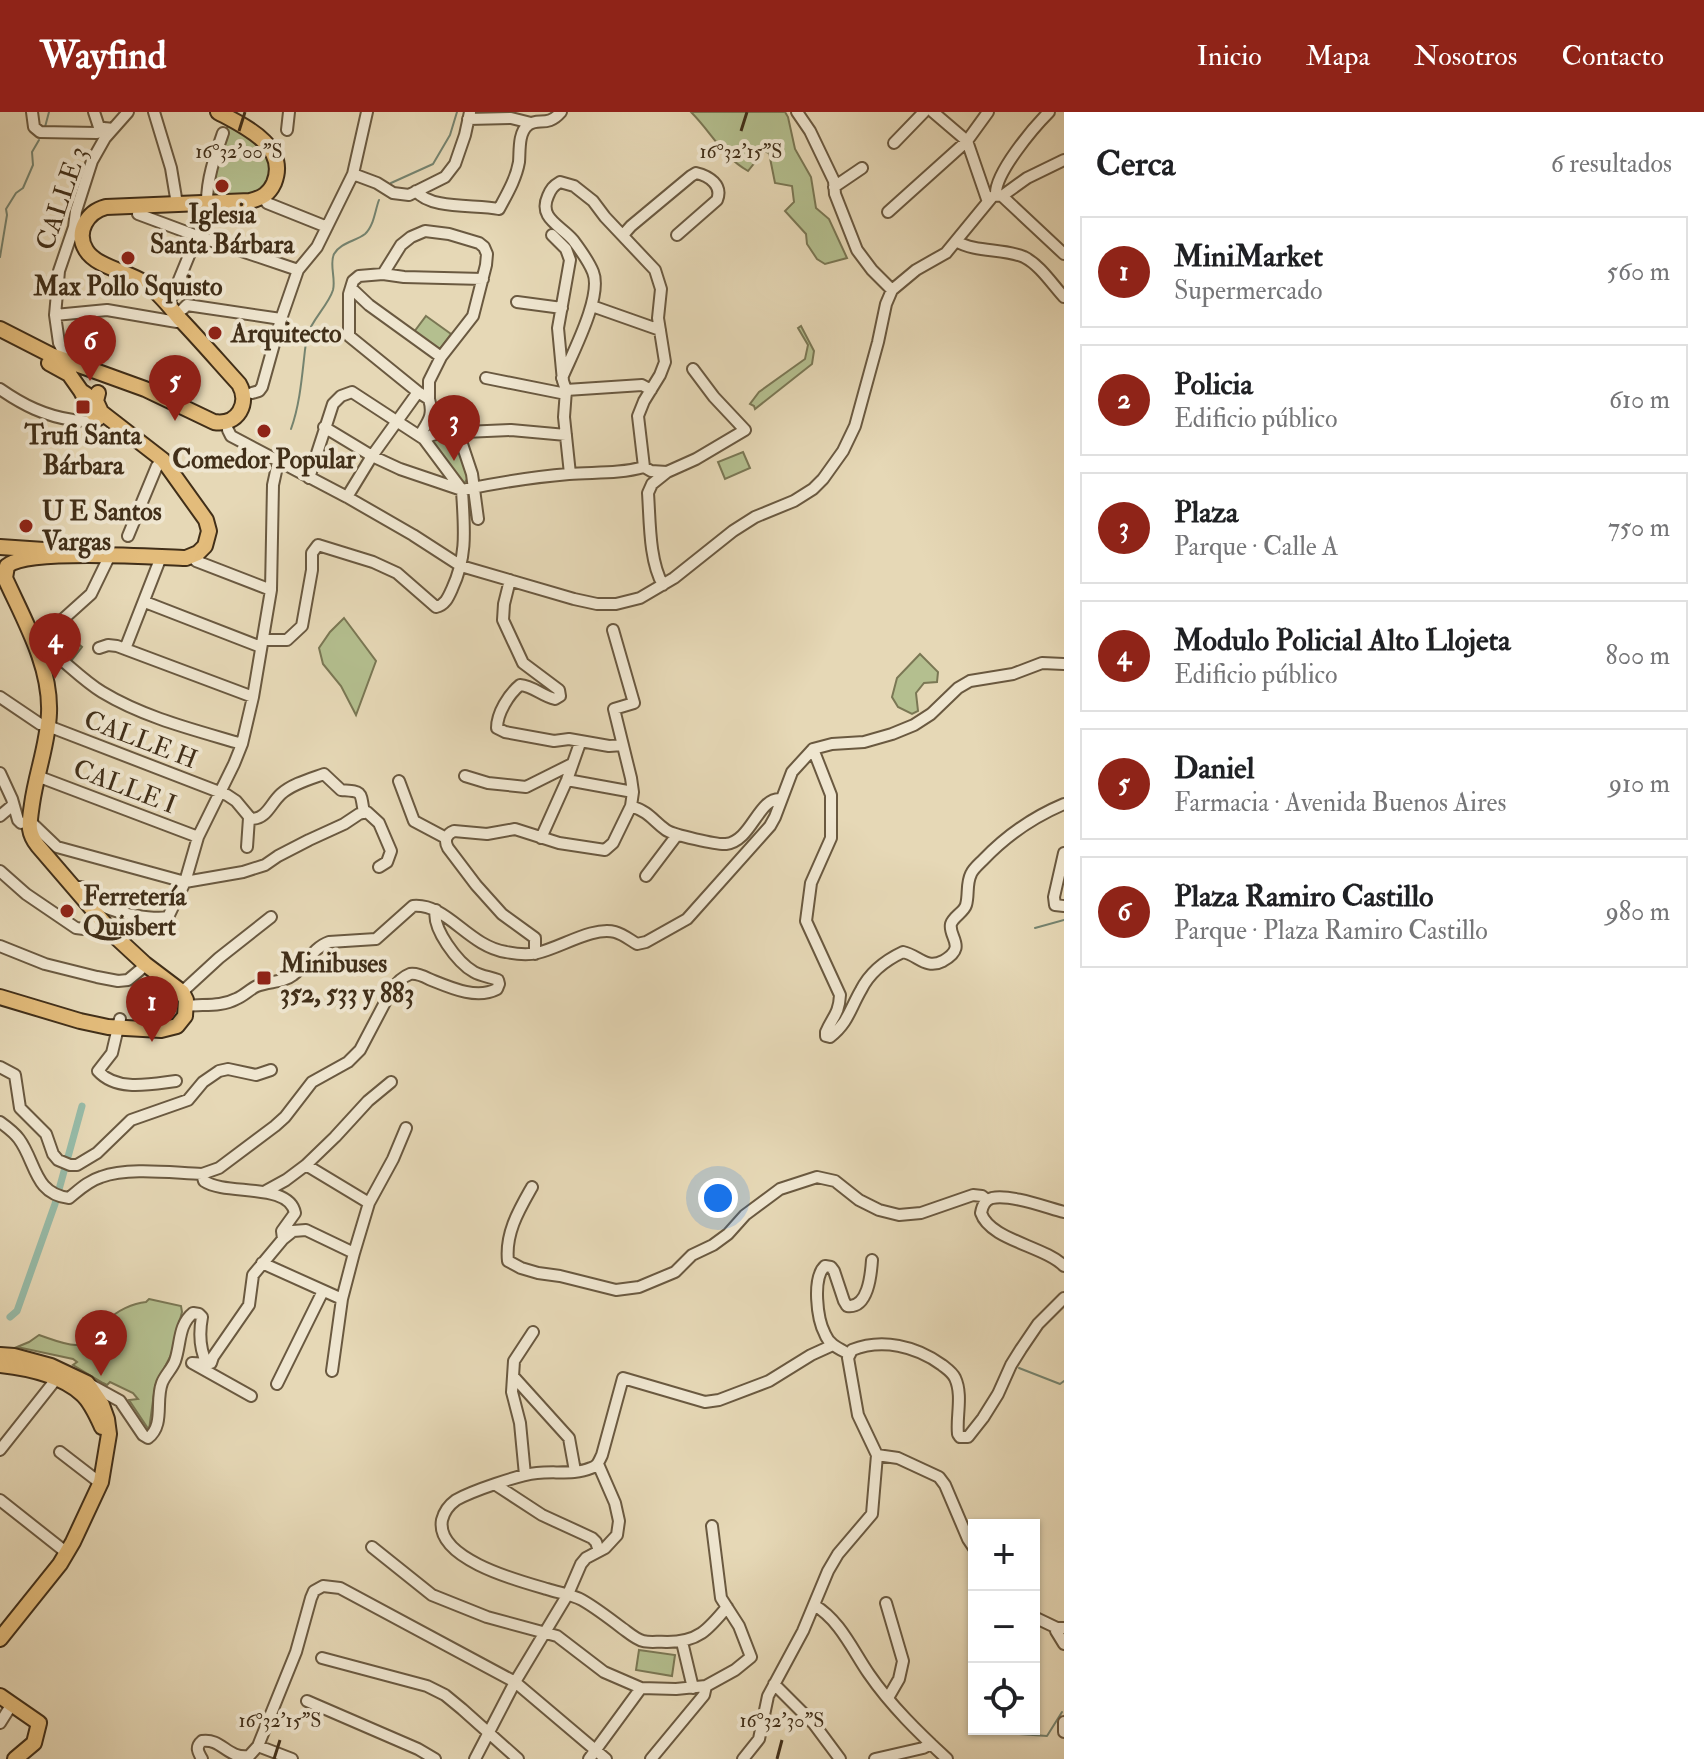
<!DOCTYPE html>
<html lang="es">
<head>
<meta charset="utf-8">
<style>
  :root { --surface:#fff; --page:#f2f2f2; --text:#202124; --muted:#757577; --line:#e0e0e0; --accent:#8f2418 }
  body { margin:0; font-family:"IM FELL Double Pica",serif; background:var(--page); color:var(--text) }
  .controls { position:absolute; right:24px; bottom:24px; display:grid; overflow:hidden; border-radius:0px; box-shadow:0 2px 6px #0004 }
  .controls button { width:72px; height:72px; display:grid; place-items:center; padding:0; border:0; border-bottom:2px solid var(--line); background:var(--surface); color:var(--text); font:40px sans-serif }
  .you { position:absolute; left:718px; top:1086px; width:28px; height:28px; margin:-20px; border:6px solid #fff; border-radius:50%; background:#1a73e8; box-shadow:0 0 0 12px #1a73e833 }
  .badge { display:grid; place-items:center; width:52px; height:52px; border-radius:50%; background:var(--accent); color:#fff; font-size:26px; font-weight:700 }
  .pin { position:absolute; translate:-50% -66px; filter:drop-shadow(0 2px 4px #0008) }
  .pin::after { content:''; position:absolute; top:42px; width:28px; height:24px; background:inherit; clip-path:polygon(0 0,100% 0,50% 100%) }
  .list { margin:0; padding:0; list-style:none }
  h2 { display:flex; justify-content:space-between; align-items:center; height:104px; margin:0; padding:0 32px; font-size:34px }
  h2 small { font-size:26px; font-weight:400; color:var(--muted) }
  .list li { display:grid; grid-template-columns:52px 1fr auto; gap:24px; align-items:center; box-sizing:border-box; height:112px; margin:0 16px 16px; padding:0 16px; border:2px solid var(--line); border-radius:0px }
  .list b { display:block; font-size:30px; white-space:nowrap }
  .list p { margin:0; font-size:26px; white-space:nowrap; color:var(--muted) }
  .list em { font-size:26px; font-style:normal; color:var(--muted) }
  .icon { flex:none; width:44px; height:44px; fill:none; stroke:currentColor; stroke-width:2; stroke-linecap:round; stroke-linejoin:round }
  .map { position:relative; flex:none; width:1064px; height:1647px; overflow:hidden }
  header { display:flex; align-items:center; gap:48px; box-sizing:border-box; height:112px; padding:0 40px; background:var(--accent); color:#fff }
  header strong { font-size:38px }
  nav { display:flex; gap:44px; margin-inline-start:auto; font-size:28px }
  main { display:flex }
  aside { flex:1; background:var(--surface) }
  .map>svg:first-child { display:block }
  .green { fill:#b4bf8f; stroke:#7a7754; stroke-width:2 }
  .lines { fill:none; stroke-linecap:round; stroke-linejoin:round }
  .stream { stroke:#75836f; stroke-width:2 }
  .canal { stroke:#97bba8; stroke-width:7 }
  .minor-casing { stroke:#6a5940; stroke-width:14 }
  .major-casing { stroke:#412f19; stroke-width:18 }
  .minor { stroke:#efe6d0; stroke-width:10 }
  .major { stroke:#e3bc7b; stroke-width:14 }
  .ticks { fill:none; stroke:#412f19; stroke-width:3 }
  .poi-dot { fill:#8f2418; stroke:#efe6d0; stroke-width:3 }
  .labels { text-anchor:middle; stroke-width:8; stroke-linejoin:round; paint-order:stroke }
  .street-label { font-size:26px; fill:#412f19; stroke:#efe6d0 }
  .poi-label { font-size:26px; font-weight:bold; fill:#412f19; stroke:#efe6d0 }
  .ticks-label { font-size:20px; text-anchor:middle; fill:#412f19; stroke:#efe6d0; stroke-width:8; stroke-linejoin:round; paint-order:stroke }
</style>
</head>
<body>
<header>
<strong>Wayfind</strong>
<nav><a>Inicio</a><a>Mapa</a><a>Nosotros</a><a>Contacto</a></nav>
</header>
<main>
<div class="map">
<svg width="1064" height="1647" viewBox="0 0 1064 1647">
  <rect width="100%" height="100%" fill="#e6d8b6"/>
  <filter id="stains"><feTurbulence type="fractalNoise" baseFrequency=".0025" numOctaves="4"/><feColorMatrix values="0 0 0 0 .2 0 0 0 0 .09 0 0 0 0 .02 0 0 0 .5 -.17"/></filter>
  <radialGradient id="worn" r=".72"><stop offset=".6" stop-color="#630" stop-opacity="0"/><stop offset="1" stop-color="#630" stop-opacity=".3"/></radialGradient>
  <!-- green -->
  <path class="green" d="M691 0H785L788 5 795 37 811 65 816 96 829 107 847 146 825 152 817 147 807 132 806 122 785 99 794 90 792 74 775 71 769 41 764 39 748 59C722 44 712 21 691 0Z
    M228 13 258 31 269 41C270 58 271 69 259 82L210 84 212 63Z
    M426 204 451 222 439 238 414 220Z
    M801 214 814 239 812 252 755 297 754 294 750 292 759 280 805 247 808 233 798 216Z
    M455 324 469 364 464 372 430 328 432 326Z
    M743 340 750 356 725 367 718 350Z
    M344 506 376 549 356 603 341 574 323 552 319 536 330 520Z
    M60 517 82 535 71 549 48 530Z
    M920 542 938 560 937 570 924 571 916 581 918 599 912 602 898 595 892 585 897 566Z
    M149 1187 181 1194 182 1200 171 1243 155 1274 149 1318 129 1288 138 1287 133 1281 110 1270 107 1273 103 1271 73 1253 77 1250 73 1247 17 1235 29 1230 39 1223C63 1231 81 1241 103 1223 104 1220 106 1212 108 1209 115 1199 134 1191 146 1190Z
    M639 1538 675 1543 672 1564 636 1558Z"/>
  <g class="lines">
    <!-- stream -->
    <path class="stream" d="M45 15 49 0
      M391 71 433 52 450 23 457 0
      M0 145 7 103 6 97 16 81 23 76 33 53 32 40 39 28
      M291 317C300 292 302 264 305 238 306 234 305 230 306 226 311 208 328 194 333 178 336 166 329 152 334 142 340 131 356 129 365 122 374 114 375 98 379 88
      M1035 816 1064 808
      M1019 1256 1060 1272 1064 1269
      M1019 1622 1047 1624 1062 1600"/>
    <!-- canal -->
    <path class="canal" d="M10 1205 17 1199 55 1092 82 994"/>
    <!-- minor casing -->
    <g class="minor-casing">
      <path id="minor" d="M32 0 34 15 40 20 97 21 104 16 113 17
        M94 0 99 15 104 16
        M154 0 171 56 177 92
        M797 0 810 19 834 69 835 82 857 138 872 158 892 178
        M933 0 967 29 988 90
        M468 7 511 6 531 11
        M287 18 289 0
        M894 31 924 0
        M353 62 377 71 393 81 409 83 445 65 455 52 465 23 470 0
        M834 75 862 56
        M416 79C431 98 476 92 499 97 507 82 516 67 519 50 520 39 518 21 528 13 539 5 547 16 561 0
        M996 83C994 62 1034 15 1049 0
        M1002 84 1064 142
        M207 90C207 66 215 44 223 21
        M267 91 327 115
        M888 100 967 29 988 0
        M138 102 197 124 298 158
        M552 123 566 137 570 148 558 216 563 269 566 278 564 305 570 362
        M623 123 631 114 691 64 696 61C709 64 723 73 717 88L677 123
        M956 129C976 141 1003 136 1024 145 1040 153 1052 172 1064 185
        M383 162 401 133 411 125 425 119 449 122 479 131 484 135 487 142 486 153 473 204 441 245 429 269V287
        M351 176 369 193 441 245
        M172 185 197 124
        M517 190 562 196
        M592 194 660 218
        M183 197 187 193 281 207
        M55 203 107 198 177 210 180 207
        M64 241 59 231 55 203 59 159 74 115 76 99 92 49 105 26 128 0
        M486 266 566 282
        M562 266C572 242 603 184 593 160 589 150 579 136 573 128 560 113 538 106 548 84 551 77 553 74 560 70L574 74 593 89 605 105 655 158 661 177 658 206 665 250 660 263 644 289 638 304 644 355 651 359 667 360
        M0 277C23 293 45 304 73 308 82 309 90 311 99 308
        M566 278 642 273 651 278
        M252 281 259 279 262 275 281 207 298 158 317 135 353 62 367 0
        M228 318 231 324 347 385 413 423 461 454 574 487 597 492H616L640 486 674 466 733 419 755 405 794 389 813 377 823 367 843 339 855 314 878 230 886 192 892 178 916 158 946 141 992 85 996 83 1002 84 1027 66 1064 48
        M458 320 472 362 478 407
        M420 323C428 309 434 304 429 287L418 280 349 224V182L353 169 359 164 383 162 404 165 483 167
        M424 327 432 323 441 321 511 318 566 323
        M309 366 333 292 341 284 352 280 424 327 462 378C496 371 533 365 569 362 594 360 619 362 644 355
        M347 385 372 344 418 280
        M128 424 157 354
        M193 444 196 449 271 478
        M510 468 504 492 503 508 523 551 559 578 560 584 555 587C542 584 533 574 520 573 509 582 497 601 497 616L505 620 554 629 569 627 609 634 623 633
        M663 473C649 449 650 409 648 381L652 372 667 360 696 347 745 318 714 285 693 257
        M145 490 261 535
        M61 509 91 482 108 447V443
        M263 528H287L302 514 312 458V441L318 433 373 450 397 461 436 495C445 493 448 486 452 477 468 443 464 415 462 378L400 357 372 344 324 315
        M35 534H44C64 548 81 567 102 580 145 606 195 618 242 632
        M99 536 108 533 117 534 253 585
        M125 537 159 450V445
        M0 585 40 612
        M48 614 227 683 236 689 251 707C267 707 270 692 281 682 292 672 310 667 324 662L341 678C363 680 360 678 364 701
        M813 637 831 683V726L811 771 806 809 840 883C839 902 833 904 826 920V924L830 925C848 911 850 897 861 878 870 860 886 848 903 840 918 843 926 858 943 849 968 835 948 825 951 812 953 805 964 800 966 793 969 783 966 772 971 762 973 757 979 752 983 748 1006 724 1033 705 1064 692
        M0 661 12 687 18 708 21 711
        M37 664 198 725
        M465 664 488 671 526 675 572 652
        M567 668 633 680
        M399 669 414 709 446 726
        M631 694C651 701 651 707 666 718 673 723 718 733 726 732 752 729 758 685 781 687
        M0 704 13 693
        M30 712 34 713 57 735 185 770 243 760 265 753 278 744 309 728 344 712 359 702 367 700 379 711 391 739 387 750 379 755
        M541 726 567 668 580 631
        M247 735 249 706
        M1064 741 1054 785 1055 793 1064 794
        M0 759 26 782 76 816 84 817 93 813
        M646 764 677 723
        M77 778 78 775H82C88 780 94 788 102 793 113 801 154 808 168 805L185 770 198 725 234 652 242 632 253 585 271 478 273 373 278 350
        M0 834 45 852 97 865 118 869 128 868 140 858
        M535 842V826L502 802 476 773 448 736C444 729 446 722 454 719L487 722 515 717 559 731 605 738 613 731 631 694 633 680 631 666 614 597 634 591 613 518
        M182 880 219 846 271 805
        M187 894C203 892 221 895 236 887 244 884 250 877 257 874 269 869 283 871 293 863 307 853 312 836 329 830L376 827 413 794C447 791 468 834 506 840 516 842 528 843 537 841 560 836 593 814 615 820 623 822 630 828 637 832L646 830 687 807 770 714 775 705 792 660 813 637 832 632 864 630 892 622 914 613 931 602 958 576 970 569 1013 562 1042 551 1064 552
        M120 907 112 941 98 959C117 980 151 972 176 969
        M0 955 15 963 20 996 46 1022 53 1042 58 1048 70 1053H77L97 1041 131 1008 188 988 203 970 219 959 228 957 256 963 271 958
        M0 1010C7 1015 14 1020 19 1027 36 1050 34 1082 69 1086 79 1078 88 1069 101 1065 129 1055 172 1061 202 1062L204 1069C226 1084 289 1070 295 1101L282 1119 283 1127
        M306 1053 369 1091
        M202 1062 219 1056 275 1014 285 1005 312 970 348 950 360 938 391 879C395 873 402 865 410 862 416 861 423 864 429 867 449 875 476 888 497 877L499 872 498 868C490 865 481 864 474 860 458 851 431 816 436 798
        M532 1075C519 1098 505 1121 508 1149L521 1156 538 1161 560 1164 616 1178 639 1175 675 1160 692 1143 713 1133 728 1122 745 1103 780 1077 817 1065 835 1069 859 1088 879 1098 899 1103 921 1101 973 1083 982 1084 987 1088
        M266 1079 286 1068 306 1053 335 1025 368 989 391 970
        M1064 1100C1045 1095 1010 1082 992 1086 984 1088 982 1095 981 1101 990 1128 1044 1134 1064 1154
        M262 1151 342 1187
        M849 1242C840 1237 829 1233 825 1222 817 1207 812 1166 825 1154L831 1155 834 1159 844 1189 847 1194C868 1197 871 1163 872 1148
        M207 1252 192 1251 251 1284
        M332 1259 342 1187 354 1141 369 1091 393 1047 406 1016
        M513 1264 569 1326 575 1359
        M89 1272 120 1289 143 1323 148 1326C165 1313 155 1289 162 1271 165 1263 172 1257 175 1249 181 1232 178 1213 193 1201L199 1202 202 1205C199 1221 200 1238 207 1252L211 1251 213 1245 249 1193 253 1163 283 1127 293 1119 306 1118 354 1141
        M277 1272 323 1179
        M0 1338 57 1266
        M60 1340 95 1367 101 1370
        M877 1343 898 1346 939 1365 945 1373 968 1427 974 1436
        M525 1363 520 1311 512 1280 514 1249 533 1220
        M496 1373 542 1403 592 1426 596 1430 599 1439
        M0 1388 67 1441
        M372 1435 432 1483 487 1505 557 1524 604 1560 641 1576 676 1577 706 1574 735 1558 751 1545 739 1514 721 1486 712 1414
        M886 1491 903 1549 899 1567 888 1586
        M814 1493C840 1508 853 1539 869 1562 891 1594 919 1621 947 1647
        M727 1495C708 1518 698 1530 667 1530 660 1529 650 1531 643 1529 635 1527 628 1520 622 1516 609 1506 596 1496 582 1488 571 1482 559 1481 547 1477 519 1469 435 1447 442 1408 444 1400 449 1393 456 1388 472 1379 518 1363 537 1361 554 1359 575 1363 591 1356 598 1354 599 1349 602 1343L623 1266 705 1290 719 1288 769 1269 811 1243 833 1233
        M1034 1505 1057 1516H1064
        M1057 1516 1056 1519 1064 1532
        M682 1530 693 1576
        M322 1546 427 1574 445 1583 462 1597 518 1647
        M774 1572 814 1612 840 1647
        M307 1589 418 1637 435 1647
        M1064 1610V1620
        M0 1611 12 1592
        M258 1634 292 1647
        M202 1647C198 1640 195 1635 202 1629 222 1626 227 1647 249 1644L258 1634 296 1540 311 1486 314 1479 323 1474 340 1476 515 1570 606 1647
        M475 1647 515 1570 568 1482 581 1452 586 1446 605 1436 617 1423 619 1409 615 1391 598 1352
        M589 1647 641 1576
        M651 1647 704 1583 706 1574
        M743 1647 759 1627 768 1584 803 1519 828 1459 838 1442 872 1402 877 1343 858 1303 848 1246 852 1238C882 1226 916 1234 942 1253 947 1257 952 1260 955 1266 963 1283 956 1305 958 1322L960 1325H968L983 1306 998 1282 1011 1253 1021 1237 1038 1212 1064 1186
        M875 1647 923 1636 931 1632"/>
    </g>
    <!-- major casing -->
    <g class="major-casing">
      <path id="major" d="M0 217 51 243 145 277 214 310C238 314 250 291 239 272 219 250 200 228 180 207 170 195 159 180 145 171 129 160 96 155 86 138 75 120 87 100 106 95L250 89C262 86 269 82 274 71 289 34 244 14 218 0
        M49 251 69 262 81 279 87 283
        M81 279 92 300 98 306
        M0 435 44 438
        M0 885 80 909 108 915 161 918 177 914 185 904 186 888 182 880 145 852 118 827 38 734C34 729 31 724 30 717 29 709 31 700 32 692 36 662 48 632 49 601 51 554 24 508 5 466L7 454C27 436 154 445 186 446L198 441 205 434 209 419 206 408 163 348 101 300 96 289 98 281
        M0 1243 14 1244 51 1254 87 1271 102 1293 107 1307 109 1322 101 1370 73 1430 60 1452 0 1527
        M0 1253C28 1256 61 1263 82 1282 91 1290 97 1304 102 1315
        M0 1584 39 1611 34 1631 15 1647"/>
    </g>
    <!-- minor -->
    <use href="#minor" class="minor"/>
    <!-- major -->
    <use href="#major" class="major"/>
  </g>
  <!-- ticks -->
  <path class="ticks" d="M239 19 245 0M741 19 747 0M274 1647 280 1628M777 1647 782 1628"/>
  <!-- markers -->
  <g class="poi-dot">
    <circle cx="222" cy="74" r="8"/>
    <circle cx="128" cy="146" r="8"/>
    <circle cx="215" cy="221" r="8"/>
    <rect x="75" y="287" width="16" height="16" rx="4"/>
    <circle cx="264" cy="319" r="8"/>
    <circle cx="26" cy="414" r="8"/>
    <circle cx="67" cy="799" r="8"/>
    <rect x="256" y="858" width="16" height="16" rx="4"/>
  </g>
  <g class="labels">
    <!-- street labels -->
    <g class="street-label">
      <text transform="translate(61 86) rotate(-71)" y="9">CALLE 3</text>
      <text transform="translate(141 627) rotate(21)" y="9">CALLE H</text>
      <text transform="translate(125 674) rotate(21)" y="9">CALLE I</text>
    </g>
    <!-- poi labels -->
    <g class="poi-label">
      <text x="222" y="111">Iglesia<tspan x="222" dy="30">Santa Bárbara</tspan></text>
      <text x="128" y="183">Max Pollo Squisto</text>
      <text x="231" y="230" text-anchor="start">Arquitecto</text>
      <text x="83" y="332">Trufi Santa<tspan x="83" dy="30">Bárbara</tspan></text>
      <text x="264" y="356">Comedor Popular</text>
      <text x="42" y="408" text-anchor="start">U E Santos<tspan x="42" dy="30">Vargas</tspan></text>
      <text x="83" y="793" text-anchor="start">Ferretería<tspan x="83" dy="30">Quisbert</tspan></text>
      <text x="280" y="860" text-anchor="start">Minibuses<tspan x="280" dy="30">352, 533 y 883</tspan></text>
    </g>
  </g>
  <g class="ticks-label">
    <text x="239" y="46">16°32'00"S</text>
    <text x="741" y="46">16°32'15"S</text>
    <text x="280" y="1615">16°32'15"S</text>
    <text x="782" y="1615">16°32'30"S</text>
  </g>
  <rect width="100%" height="100%" filter="url(#stains)"/>
  <rect width="100%" height="100%" fill="url(#worn)"/>
</svg>
<div class="controls">
<button>+</button>
<button>−</button>
<button><svg class="icon" aria-label="locate" viewBox="0 0 24 24"><circle cx="12" cy="12" r="6"/><path d="M12 2v4M12 18v4M2 12h4M18 12h4"/></svg></button>
</div>
<div class="you"></div>
<div class="pin badge" style="left:152px;top:930px">1</div>
<div class="pin badge" style="left:101px;top:1264px">2</div>
<div class="pin badge" style="left:454px;top:349px">3</div>
<div class="pin badge" style="left:55px;top:567px">4</div>
<div class="pin badge" style="left:175px;top:309px">5</div>
<div class="pin badge" style="left:90px;top:269px">6</div>
</div>
<aside>
<h2>Cerca<small>6 resultados</small></h2>
<ul class="list">
<li><span class="badge">1</span><div><b>MiniMarket</b><p>Supermercado</p></div><em>560 m</em></li>
<li><span class="badge">2</span><div><b>Policia</b><p>Edificio público</p></div><em>610 m</em></li>
<li><span class="badge">3</span><div><b>Plaza</b><p>Parque · Calle A</p></div><em>750 m</em></li>
<li><span class="badge">4</span><div><b>Modulo Policial Alto Llojeta</b><p>Edificio público</p></div><em>800 m</em></li>
<li><span class="badge">5</span><div><b>Daniel</b><p>Farmacia · Avenida Buenos Aires</p></div><em>910 m</em></li>
<li><span class="badge">6</span><div><b>Plaza Ramiro Castillo</b><p>Parque · Plaza Ramiro Castillo</p></div><em>980 m</em></li>
</ul>
</aside>
</main>
</body>
</html>
